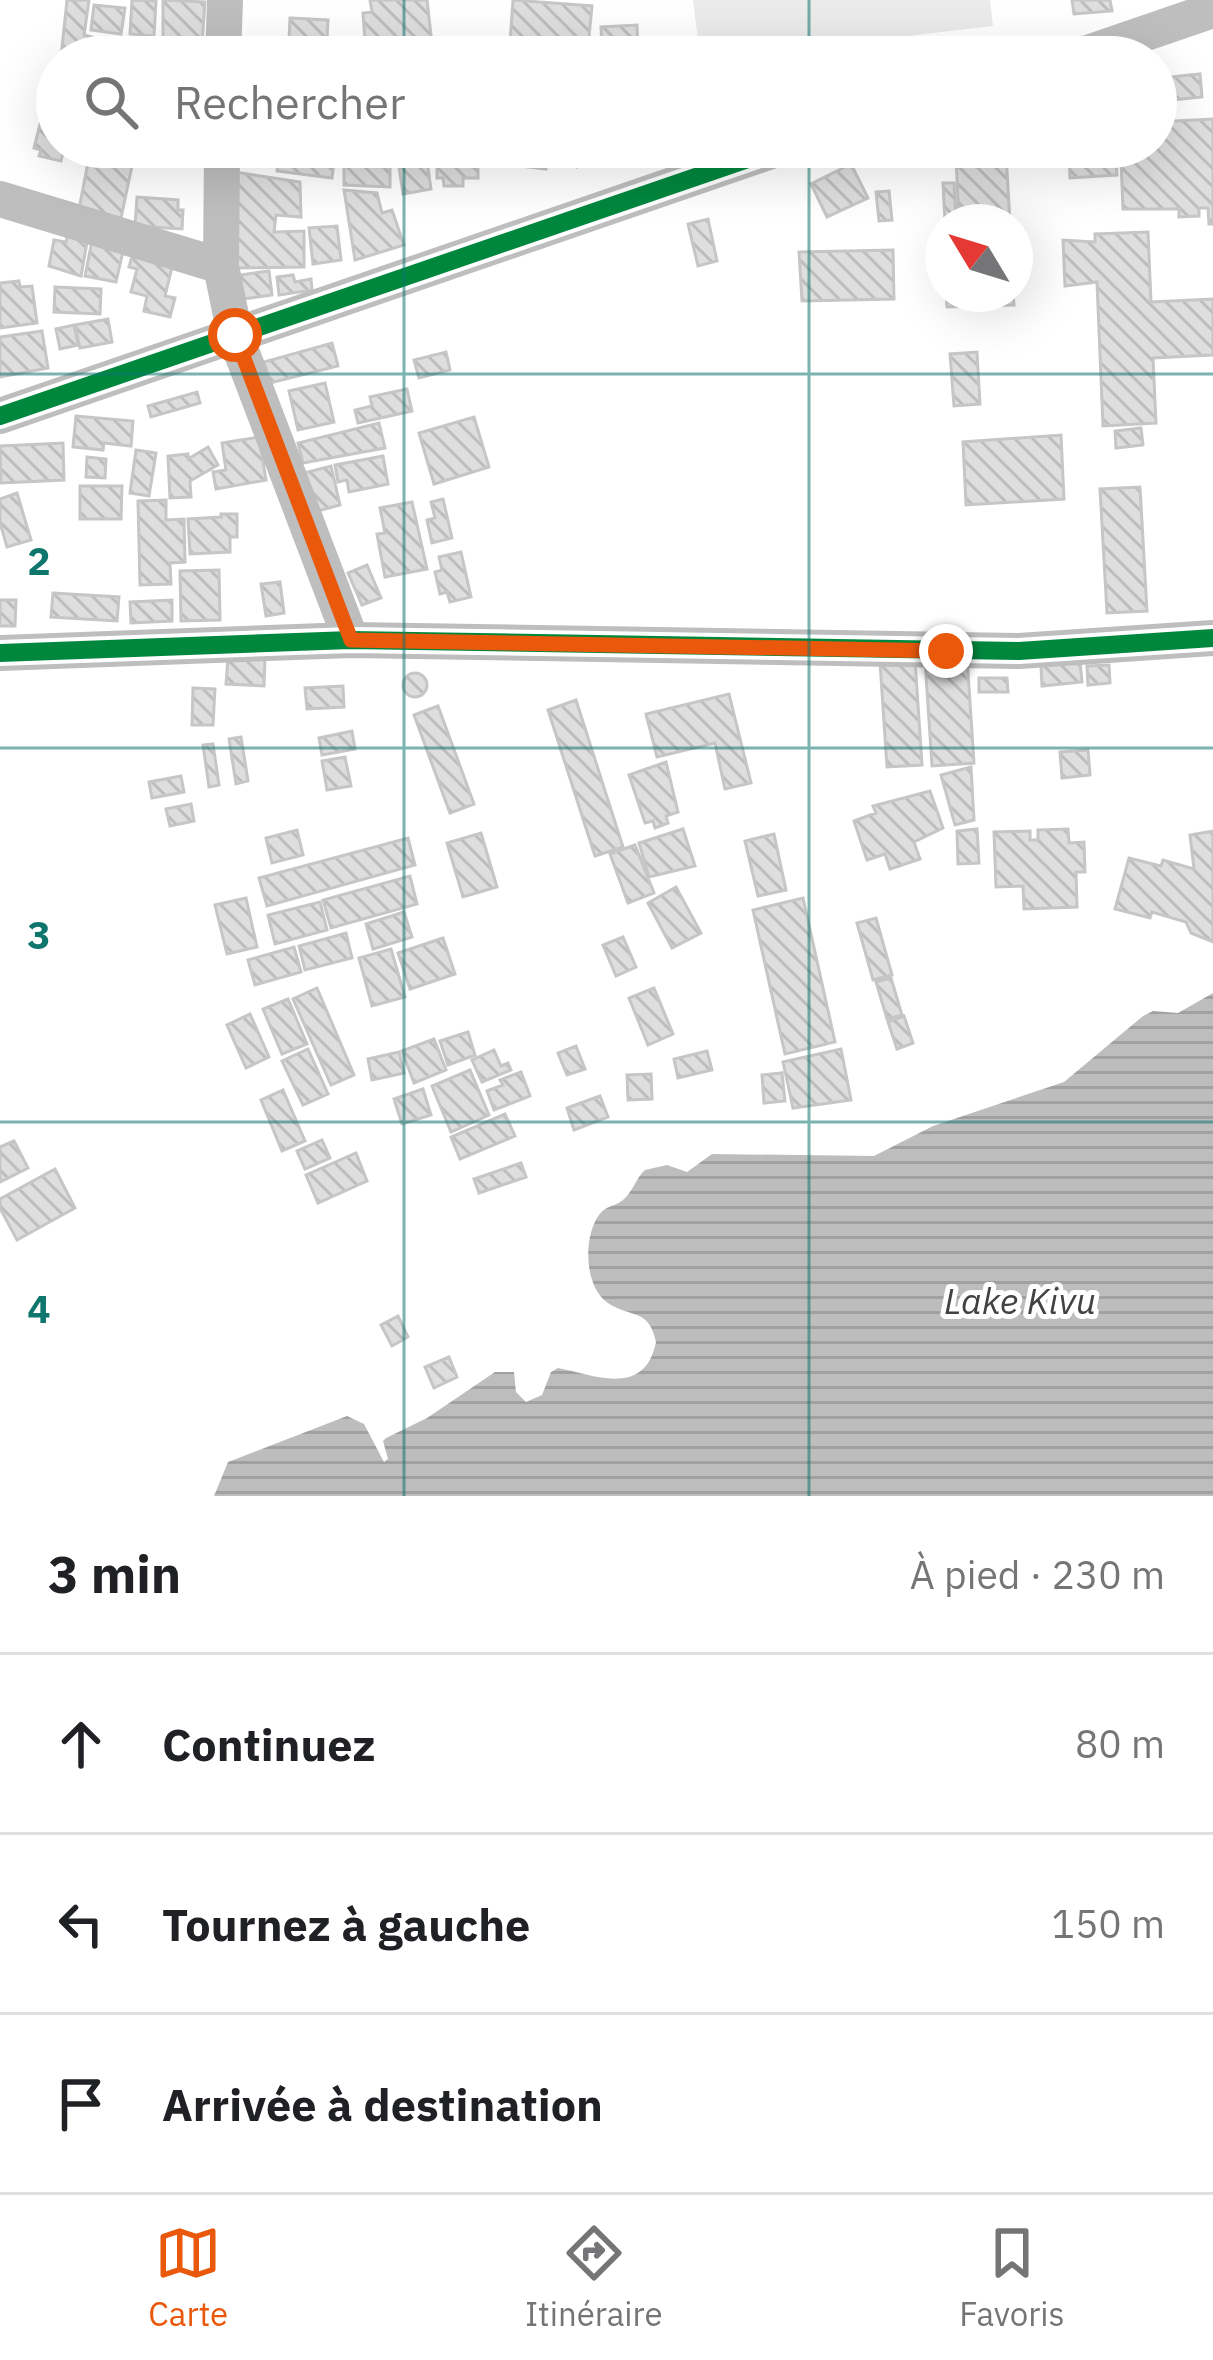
<!DOCTYPE html>
<html lang="fr">
<head>
<meta charset="utf-8">
<style>
  :root { --surface:#fff; --page:#f2f2f2; --text:#202124; --muted:#757577; --line:#e0e0e0; --accent:#ea580c }
  body { margin:0; font-family:"IBM Plex Sans",sans-serif; background:var(--page); color:var(--text) }
  .compass { position:absolute; left:925px; top:204px; width:108px; height:108px; border-radius:50%; background:var(--surface); box-shadow:0 12px 48px #0002; rotate:308deg }
  .stop { position:absolute; width:36px; height:36px; margin:-27px; border:9px solid #ea580c; border-radius:50%; background:#fff }
  .stop.end { background:#ea580c; border-color:#fff; box-shadow:0 3px 12px #0008 }
  .list { margin:0; padding:0; list-style:none }
  h2 { display:flex; justify-content:space-between; align-items:center; height:156px; margin:0; padding:0 48px; font-size:51px }
  h2 small { font-size:39px; font-weight:400; color:var(--muted) }
  .list li { display:grid; grid-template-columns:78px 1fr auto; gap:36px; align-items:center; box-sizing:border-box; height:180px; padding:0 48px; border-top:3px solid var(--line) }
  .list b { display:block; font-size:45px; white-space:nowrap }
  .list em { font-size:39px; font-style:normal; color:var(--muted) }
  .icon { flex:none; width:66px; height:66px; fill:none; stroke:currentColor; stroke-width:2; stroke-linecap:round; stroke-linejoin:round }
  .map { position:relative; flex:none; width:1213px; height:1496px; overflow:hidden }
  .search { position:absolute; background:var(--surface); box-shadow:0 12px 48px #0002; left:36px; right:36px; top:36px; height:132px; display:flex; align-items:center; gap:30px; box-sizing:border-box; padding:0 42px; border-radius:66px; color:var(--muted); font-size:45px }
  .sheet { height:696px; background:var(--surface) }
  nav { display:flex; justify-content:space-around; align-items:center; box-sizing:border-box; height:168px; border-top:3px solid var(--line); background:var(--surface); font-size:33px; color:var(--muted) }
  nav a { display:grid; justify-items:center; gap:6px }
  nav .on { color:var(--accent) }
  .map>svg:first-child { display:block }
  .grass { fill:#ebebeb }
  .water { fill:url(#water-rules) }
  .building { fill:url(#building-back-hatch); stroke:#c6c6c6; stroke-width:3 }
  .lines { fill:none; stroke-linecap:round; stroke-linejoin:round }
  .minor { stroke:#bebebe; stroke-width:36 }
  .cycleway-casing { stroke:#fff; stroke-width:26 }
  .cycleway { stroke:#00873e; stroke-width:18 }
  .route { stroke:#ea580c; stroke-width:15 }
  .grid { fill:none; stroke:#0f766e; stroke-width:3; stroke-opacity:0.55 }
  .labels { text-anchor:middle; stroke-width:10; stroke-linejoin:round; paint-order:stroke }
  .water-label { font-size:36px; font-style:italic; fill:#424242; stroke:#fff }
  .grid-label { font-size:39px; text-anchor:middle; font-weight:bold; fill:#0f766e; stroke:#fff; stroke-width:10; stroke-linejoin:round; paint-order:stroke }
</style>
</head>
<body>
<div class="map">
<svg width="1213" height="1496" viewBox="0 0 1213 1496">
  <defs>
    <pattern id="water-rules" width="6" height="5" patternUnits="userSpaceOnUse" patternTransform="scale(3)"><rect width="6" height="5" fill="#bdbdbd"/><path d="M0 2.5h6" fill="none" stroke="#a1a1a1"/></pattern>
    <pattern id="building-back-hatch" width="6" height="6" patternUnits="userSpaceOnUse" patternTransform="scale(3)"><rect width="6" height="6" fill="#dedede"/><path d="M-1 5l2 2M0 0l6 6M5-1l2 2" fill="none" stroke="#bdbdbd"/></pattern>
  </defs>
  <rect width="100%" height="100%" fill="#fff"/>
  <!-- grass -->
  <path class="grass" d="M693 0H990L993 26 730 57H700Z"/>
  <!-- water -->
  <path class="water" d="M1213 993V1496H214L228 1462 347 1416 364 1424 384 1462 388 1459 383 1441 386 1438 427 1418 495 1372H514L516 1392 526 1402 542 1395 551 1372 558 1368C594 1375 645 1398 656 1342 648 1307 632 1319 608 1303 584 1287 583 1237 599 1215 606 1205 614 1207 623 1200 632 1193 636 1178 645 1170L667 1165 687 1172 712 1154 874 1156 933 1126 1064 1082 1143 1016 1153 1011 1178 1013Z"/>
  <!-- building -->
  <path class="building" d="M67 0H89L84 35 92 37 89 57H61Z
    M132 0 156 1 154 36 130 34Z
    M163 0 205 2 202 44 163 41Z
    M370 0H427L432 44 410 46 409 38 391 39 392 52 373 55 372 40 365 41 363 13 372 12Z
    M513 0 592 6 587 57H509Z
    M1072 0H1110L1112 11 1074 14Z
    M94 5 125 8 121 34 91 30Z
    M290 18 328 20 326 57H275L276 39H289Z
    M637 25 638 48 602 50 601 27Z
    M102 40 143 45 141 57H100Z
    M1200 74 1202 97 1172 100 1170 77Z
    M51 81 57 83V147H86L83 158 63 153 61 161 39 156 41 150 34 148Z
    M1213 119V224H1209L1208 208H1199V216L1179 217V209H1123L1121 160 1136 159 1135 147H1156V122Z
    M91 147H136L121 218 79 209Z
    M255 147H336L332 178 277 171 280 150Z
    M396 147H425L431 189 403 194Z
    M437 147H478V178H463V186H444L443 178H437Z
    M497 147H549L546 169 495 163Z
    M578 147H599L603 155 577 167 569 151Z
    M1115 150 1117 175 1070 178 1069 153Z
    M1006 154 1010 222H959L956 157Z
    M851 164 868 198 827 217 811 184Z
    M344 166 390 167V187L344 185Z
    M235 172 300 182 301 217 276 215 274 232 304 231V267L235 268Z
    M943 183H954L956 222H945Z
    M344 190 377 193 382 213 392 210 404 245 355 260Z
    M889 191 892 220 879 221 876 192Z
    M137 197 178 200V210H183L182 229 135 226Z
    M708 219 717 261 698 266 688 224Z
    M337 226 341 260 313 264 309 228Z
    M1148 232 1151 302 1213 299V355L1153 358 1156 423 1103 426 1097 282 1065 286 1063 240 1095 242V234Z
    M68 233 88 237 81 276 49 266 54 240 66 242Z
    M92 241 124 247 116 282 85 276Z
    M893 250 894 299 802 301 799 252Z
    M133 253 173 263 165 296 175 298 170 317 144 311 147 296 131 292 137 269 129 267Z
    M269 271 272 295 236 300 233 276Z
    M293 275 295 282 311 279 312 290 279 295 277 277Z
    M19 281 20 287 32 286 37 323 0 328V283Z
    M55 287 101 289 100 314 54 312Z
    M946 294H1013L1014 305 947 307Z
    M108 319 112 342 80 348 75 325Z
    M74 325 78 345 60 349 56 329Z
    M42 331 48 368 0 377V337Z
    M332 343 338 366 270 383 264 362Z
    M446 352 450 370 419 378 414 360Z
    M977 352 980 404 954 406 950 354Z
    M325 383 334 422 298 430 289 391Z
    M407 389 412 411 358 423 355 410 372 406 370 397Z
    M197 392 200 403 151 417 148 406Z
    M76 416 133 421 131 446 104 443 103 450 73 447Z
    M474 417 489 467 434 484 419 433Z
    M379 423 385 448 303 463 298 443Z
    M1141 428 1143 445 1116 448 1115 431Z
    M1061 435 1064 499 966 505 963 442Z
    M259 437 266 480 216 489 213 472 226 470 222 443Z
    M63 443 64 480 1 483 0 446Z
    M208 447 218 465 190 481 191 497 170 498 168 456 188 454V459Z
    M136 450 156 453 149 496 130 493Z
    M383 456 388 484 349 492 347 480 338 482 335 465Z
    M87 457 106 459 105 478 86 477Z
    M331 466 340 505 318 511 300 474Z
    M80 486H122L121 519H80Z
    M1140 487 1147 611 1107 613 1100 489Z
    M17 493 31 540 7 547 0 523V499Z
    M443 499 452 538 432 543 427 520 435 518 431 502Z
    M166 500V520L184 519 185 562 170 563 171 584 140 585 138 501Z
    M412 502 427 569 385 577 377 534 385 533 380 508Z
    M221 514H237V537H230V552L190 554 188 519 221 517Z
    M461 552 471 597 450 602 447 592 440 594 435 572 442 570 439 557Z
    M367 565 381 598 362 605 348 573Z
    M219 570 220 620 181 621 180 571Z
    M280 582 284 613 266 616 261 584Z
    M53 593 119 597 117 621 51 617Z
    M0 600H16L15 626H0Z
    M172 600V621L131 623 130 602Z
    M967 657 974 763 932 766 925 660Z
    M228 658 265 659 264 686 226 684Z
    M915 659 922 765 887 767 880 662Z
    M1080 662 1082 682 1042 686 1041 666Z
    M1109 665 1110 683 1088 685 1087 666Z
    M403 685a12 12 0 1 1 24 0a12 12 0 1 1-24 0Z
    M979 678H1007L1008 692H979Z
    M343 686 344 707 307 709 305 688Z
    M193 688 215 689 213 725H192Z
    M729 694 751 783 725 789 715 743 657 757 646 714Z
    M576 700 623 847 595 856 548 710Z
    M438 706 474 804 450 813 414 715Z
    M352 731 355 749 322 755 319 738Z
    M241 737 248 781 236 784 229 739Z
    M213 744 219 785 209 787 203 745Z
    M1088 750 1090 775 1062 778 1060 752Z
    M345 757 351 786 327 790 322 761Z
    M666 762 678 812 666 816 668 823 655 828 653 821 645 823 629 775Z
    M971 767 974 820 955 825 941 775Z
    M181 776 184 792 152 798 149 782Z
    M930 791 943 828 914 842 920 859 890 869 885 854 867 860 854 821 876 813 873 806Z
    M191 804 194 821 170 826 166 809Z
    M683 829 695 866 649 877 639 843Z
    M977 829 979 863 958 864 957 831Z
    M1068 829 1069 843 1084 842 1085 872H1076L1077 907 1024 909 1023 886 996 887 994 832 1030 831V840H1038V830Z
    M297 830 303 855 272 863 266 838Z
    M1213 831V942L1191 933 1186 922 1152 912 1150 918 1115 909 1129 858 1161 866 1163 860 1194 869 1190 835Z
    M481 833 497 887 463 897 447 843Z
    M774 834 786 890 758 896 745 841Z
    M408 838 415 865 267 906 259 878Z
    M635 845 654 893 628 903 610 854Z
    M410 876 417 904 331 928 323 900Z
    M676 887 701 933 672 948 648 903Z
    M246 898 257 947 227 954 215 905Z
    M803 898 835 1042 785 1054 753 910Z
    M320 902 327 930 275 944 268 915Z
    M404 912 412 937 373 949 366 924Z
    M876 918 892 975 873 980 857 923Z
    M346 933 352 958 305 970 299 946Z
    M623 937 636 967 616 976 603 945Z
    M443 938 455 974 410 989 398 953Z
    M294 947 301 972 255 985 248 960Z
    M391 949 405 997 372 1006 359 958Z
    M891 978 902 1015 887 1019 876 982Z
    M317 988 354 1075 331 1085 293 999Z
    M654 988 673 1034 648 1045 629 998Z
    M288 999 307 1044 282 1054 263 1009Z
    M250 1014 269 1057 246 1068 227 1025Z
    M904 1016 913 1043 897 1049 888 1022Z
    M468 1032 475 1055 448 1065 440 1041Z
    M434 1039 446 1070 414 1083 402 1051Z
    M576 1046 585 1069 567 1075 558 1053Z
    M308 1049 328 1094 303 1105 282 1061Z
    M841 1049 851 1100 793 1108 783 1062Z
    M494 1050 501 1066 508 1063 511 1070 482 1082 472 1060Z
    M707 1051 712 1070 678 1078 674 1059Z
    M399 1052 404 1073 372 1080 368 1059Z
    M470 1070 489 1115 451 1132 432 1086Z
    M521 1072 530 1096 494 1110 487 1091 503 1085 500 1080Z
    M782 1073 785 1101 764 1103 762 1075Z
    M651 1074 652 1099 628 1100 627 1075Z
    M423 1089 431 1115 402 1124 394 1099Z
    M283 1090 305 1141 282 1151 261 1100Z
    M600 1096 608 1117 574 1130 567 1108Z
    M505 1114 515 1136 460 1159 451 1137Z
    M322 1140 330 1158 305 1169 297 1151Z
    M14 1141 28 1168 0 1182V1147Z
    M356 1153 367 1181 318 1203 306 1175Z
    M521 1163 526 1177 479 1193 474 1179Z
    M55 1169 75 1208 17 1240 0 1208V1199Z
    M398 1316 408 1337 392 1346 381 1325Z
    M449 1357 457 1377 434 1388 425 1367Z"/>
  <g class="lines">
    <!-- minor -->
    <path class="minor" d="M223 57 225 0
      M1076 57 1213 10
      M222 147 221 266 235 335 351 640
      M0 199 221 266
      M0 416 783 147
      M0 653 351 640 1019 651 1213 638"/>
    <!-- cycleway casing -->
    <g class="cycleway-casing">
      <path id="cycleway" d="M0 416 783 147
        M0 653 351 640 1019 651 1213 638"/>
    </g>
    <!-- cycleway -->
    <use href="#cycleway" class="cycleway"/>
  </g>
  <g class="lines">
    <!-- route -->
    <path class="route" d="M235 335 351 640 946 651"/>
  </g>
  <!-- grid -->
  <path class="grid" d="M404 0V57M809 0V57M404 147V1496M809 147V1496M0 374H1213M0 748H1213M0 1122H1213"/>
  <g class="labels">
    <!-- water labels -->
    <g class="water-label">
      <text x="1020" y="1314">Lake Kivu</text>
    </g>
  </g>
  <g class="grid-label">
    <text x="39" y="575">2</text>
    <text x="39" y="949">3</text>
    <text x="39" y="1323">4</text>
  </g>
</svg>
<svg class="compass" viewBox="-18 -18 36 36"><path d="M0-13l5 13h-10z" fill="#e53935"/><path d="M0 13l5-13h-10z" fill="#757577"/></svg>
<div class="stop" style="left:235px;top:335px"></div>
<div class="stop end" style="left:946px;top:651px"></div>
<div class="search"><svg class="icon" aria-label="search" viewBox="0 0 24 24"><circle cx="10" cy="10" r="6"/><path d="M15 15l6 6"/></svg>Rechercher</div>
</div>
<section class="sheet">
<h2>3 min<small>À pied · 230 m</small></h2>
<ul class="list">
<li><svg class="icon" aria-label="ahead" viewBox="0 0 24 24"><path d="M12 20V5M6 11l6-6 6 6"/></svg><div><b>Continuez</b></div><em>80 m</em></li>
<li><svg class="icon" aria-label="left" viewBox="0 0 24 24"><path d="M17 20v-9H6M10 6l-5 5 5 5"/></svg><div><b>Tournez à gauche</b></div><em>150 m</em></li>
<li><svg class="icon" aria-label="arrive" viewBox="0 0 24 24"><path d="M6 21V4h12l-3 4 3 4H6"/></svg><div><b>Arrivée à destination</b></div></li>
</ul>
</section>
<nav>
<a class="on"><svg class="icon" aria-label="map" viewBox="0 0 24 24"><path d="M3 6l6-2 6 2 6-2v14l-6 2-6-2-6 2zM9 4v14M15 6v14"/></svg>Carte</a>
<a><svg class="icon" aria-label="directions" viewBox="0 0 24 24"><path d="M12 3l9 9-9 9-9-9zM9 14v-3h6M13 9l2 2-2 2"/></svg>Itinéraire</a>
<a><svg class="icon" aria-label="saved" viewBox="0 0 24 24"><path d="M7 4h10v16l-5-4-5 4z"/></svg>Favoris</a>
</nav>
</body>
</html>
